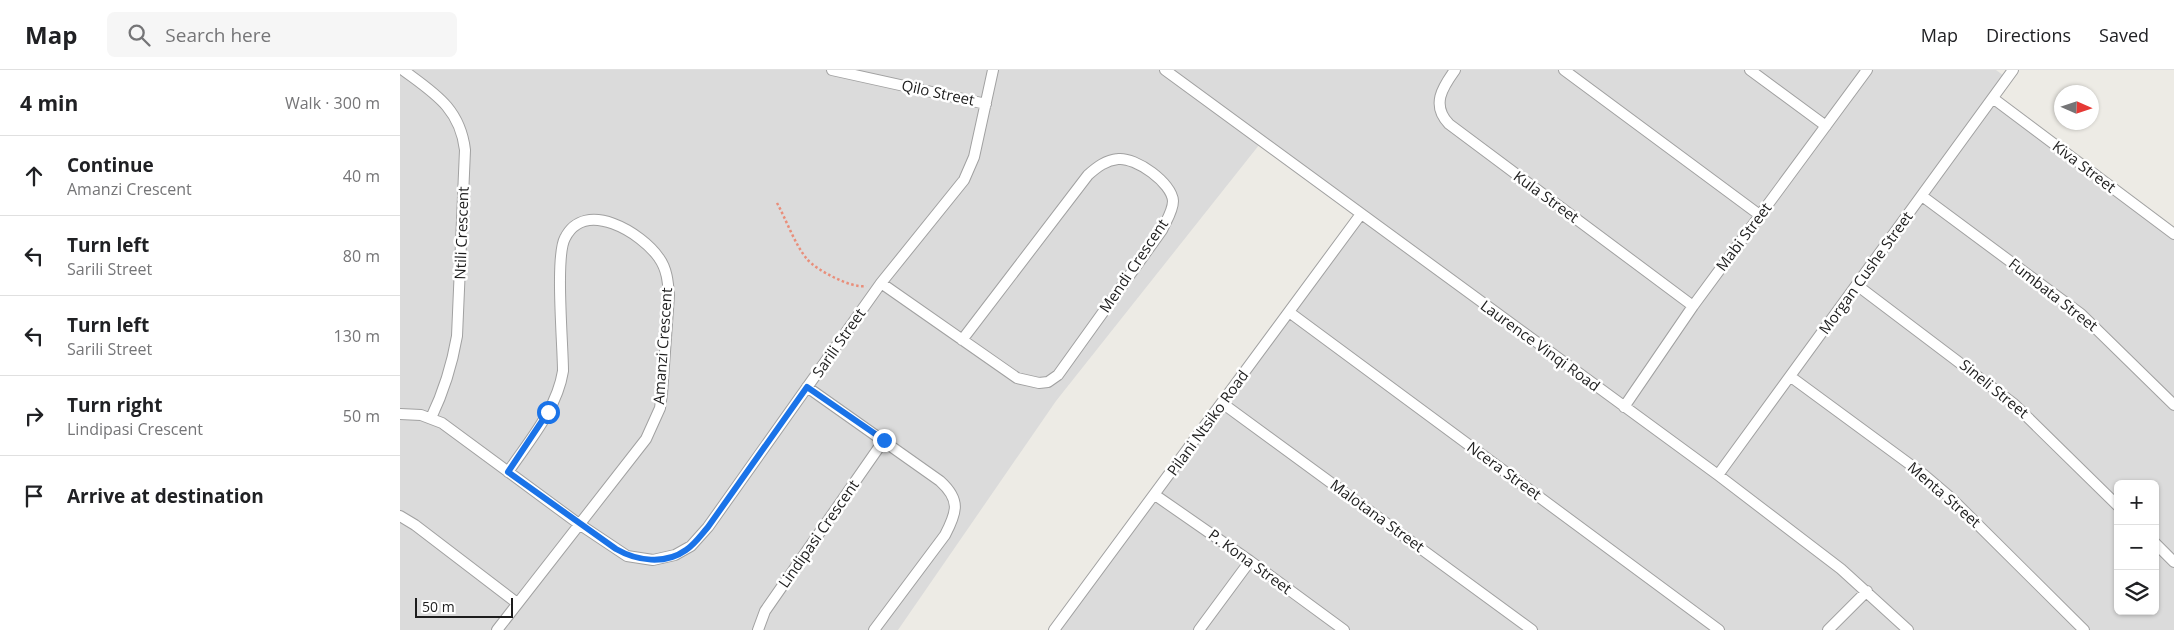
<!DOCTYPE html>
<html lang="en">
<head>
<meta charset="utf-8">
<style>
  :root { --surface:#fff; --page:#f6f6f6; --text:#202124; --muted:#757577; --line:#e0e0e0 }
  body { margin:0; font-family:"Open Sans",sans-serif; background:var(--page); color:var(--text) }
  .controls { position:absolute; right:15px; bottom:15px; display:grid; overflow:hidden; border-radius:8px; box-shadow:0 1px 4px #0004 }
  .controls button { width:45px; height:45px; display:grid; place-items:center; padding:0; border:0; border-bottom:1px solid var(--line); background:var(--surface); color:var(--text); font:25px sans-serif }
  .compass { position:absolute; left:1654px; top:15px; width:45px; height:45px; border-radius:50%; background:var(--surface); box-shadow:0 1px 4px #0004; rotate:93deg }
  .scale { position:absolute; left:15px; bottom:12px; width:98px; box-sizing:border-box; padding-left:5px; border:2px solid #1d1d1d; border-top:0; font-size:14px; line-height:18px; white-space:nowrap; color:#1d1d1d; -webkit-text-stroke:4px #fff; paint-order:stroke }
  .stop { position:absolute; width:15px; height:15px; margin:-11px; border:4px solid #1a73e8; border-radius:50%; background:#fff }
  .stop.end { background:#1a73e8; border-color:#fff; box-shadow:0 1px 5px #0008 }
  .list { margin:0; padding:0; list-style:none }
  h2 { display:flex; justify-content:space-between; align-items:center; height:65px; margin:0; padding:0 20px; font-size:21px }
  h2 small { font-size:16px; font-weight:400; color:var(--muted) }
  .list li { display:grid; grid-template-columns:32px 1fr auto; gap:15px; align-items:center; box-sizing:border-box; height:80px; padding:0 20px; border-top:1px solid var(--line) }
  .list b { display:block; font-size:19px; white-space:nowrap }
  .list p { margin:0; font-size:16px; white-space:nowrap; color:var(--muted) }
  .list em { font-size:16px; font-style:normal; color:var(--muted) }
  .icon { flex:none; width:28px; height:28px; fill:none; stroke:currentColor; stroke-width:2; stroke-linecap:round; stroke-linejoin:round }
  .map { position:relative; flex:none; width:1774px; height:560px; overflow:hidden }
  header { display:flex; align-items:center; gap:30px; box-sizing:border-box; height:70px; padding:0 25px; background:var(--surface); border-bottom:1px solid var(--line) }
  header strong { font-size:24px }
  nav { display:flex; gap:28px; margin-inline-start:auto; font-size:18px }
  .search { width:350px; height:45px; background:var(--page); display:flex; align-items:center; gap:12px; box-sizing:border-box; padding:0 18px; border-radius:8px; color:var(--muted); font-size:19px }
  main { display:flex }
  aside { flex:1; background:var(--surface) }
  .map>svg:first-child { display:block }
  .residential { fill:#dbdbdb; fill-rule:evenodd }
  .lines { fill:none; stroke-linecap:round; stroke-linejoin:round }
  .minor-casing { stroke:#a1a1a1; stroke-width:12 }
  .path { stroke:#e98e7a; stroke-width:2.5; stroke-dasharray:2.5 2.5; stroke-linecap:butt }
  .minor { stroke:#fff; stroke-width:10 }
  .route { stroke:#1a73e8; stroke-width:6 }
  .labels { text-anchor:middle; stroke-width:5; stroke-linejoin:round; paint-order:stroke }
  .street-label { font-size:15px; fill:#1d1d1d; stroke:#fff }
</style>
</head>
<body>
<header>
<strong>Map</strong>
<div class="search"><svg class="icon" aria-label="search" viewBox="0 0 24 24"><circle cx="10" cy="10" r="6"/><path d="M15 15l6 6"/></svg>Search here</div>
<nav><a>Map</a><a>Directions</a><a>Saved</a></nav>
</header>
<main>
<aside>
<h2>4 min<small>Walk · 300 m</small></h2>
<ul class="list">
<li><svg class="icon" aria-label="ahead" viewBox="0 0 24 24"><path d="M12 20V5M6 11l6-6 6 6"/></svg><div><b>Continue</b><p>Amanzi Crescent</p></div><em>40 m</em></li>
<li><svg class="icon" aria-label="left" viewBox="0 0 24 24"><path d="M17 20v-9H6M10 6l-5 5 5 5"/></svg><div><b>Turn left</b><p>Sarili Street</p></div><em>80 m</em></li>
<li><svg class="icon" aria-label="left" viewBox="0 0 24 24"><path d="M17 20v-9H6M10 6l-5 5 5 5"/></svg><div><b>Turn left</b><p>Sarili Street</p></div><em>130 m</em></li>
<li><svg class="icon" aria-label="right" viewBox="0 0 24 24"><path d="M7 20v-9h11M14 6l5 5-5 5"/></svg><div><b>Turn right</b><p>Lindipasi Crescent</p></div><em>50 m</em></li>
<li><svg class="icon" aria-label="arrive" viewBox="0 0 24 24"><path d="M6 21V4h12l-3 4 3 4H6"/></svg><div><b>Arrive at destination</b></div></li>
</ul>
</aside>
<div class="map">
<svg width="1774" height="560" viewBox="0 0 1774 560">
  <rect width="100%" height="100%" fill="#edebe5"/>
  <!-- residential -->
  <path class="residential" d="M0 0H1596L1607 8 1594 29 1774 164V560H656L960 145 863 70 656 331 498 560H0ZM1718 414H1755V541H1718Z"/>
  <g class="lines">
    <!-- minor casing -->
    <g class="minor-casing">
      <path id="minor" d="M3 0C34 23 60 38 65 80L57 266C52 295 44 321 31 348
        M432 0 586 34
        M765 0 1318 405 1441 499 1508 560
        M1055 0C1042 18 1031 35 1049 54L1293 236
        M1164 0 1361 146
        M1350 0 1426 56
        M1594 29 1774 164
        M1522 126 1681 244 1774 335
        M481 213 617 308 639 313 648 312 658 305 762 160C766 151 773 141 773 131 772 113 736 87 718 89 706 90 697 97 688 105L562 270
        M1458 216 1614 334 1718 436
        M889 242 1319 560
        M1391 307 1523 404 1550 427 1684 560
        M407 317 540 411C561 430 557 442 545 465L474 560
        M822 333 1132 560
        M1224 337 1293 236 1467 0
        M0 344 21 345 42 353 179 454 227 486 253 490 275 485 291 476 308 457 481 213 564 110 574 87 593 0
        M1318 405 1613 0
        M755 425 850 491 944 560
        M0 446 15 455 117 533
        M1755 473 1774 492
        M97 560 246 369 260 338 262 324 269 225C268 212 267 199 259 188 242 163 185 128 165 168 155 186 163 275 163 301 157 339 129 371 108 402
        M358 560 365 541 484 370
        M654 560 961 144
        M799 560 850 491
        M1428 560 1467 521"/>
    </g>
    <!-- path -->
    <path class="path" d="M377 133C386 149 395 175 407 189 416 200 452 219 466 216"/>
    <!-- minor -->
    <use href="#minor" class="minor"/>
  </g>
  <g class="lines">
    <!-- route -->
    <path class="route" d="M148 342 108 402 216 479C237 491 265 495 286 480 295 474 301 465 308 457L407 317 484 370"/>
  </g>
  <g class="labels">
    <!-- street labels -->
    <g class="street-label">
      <text transform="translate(538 23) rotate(12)" y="5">Qilo Street</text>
      <text transform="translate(1684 97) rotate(37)" y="5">Kiva Street</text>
      <text transform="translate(1146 127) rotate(36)" y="5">Kula Street</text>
      <text transform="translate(62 163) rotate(-88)" y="5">Ntili Crescent</text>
      <text transform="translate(1344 167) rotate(-53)" y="5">Mabi Street</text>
      <text transform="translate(734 196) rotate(-56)" y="5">Mendi Crescent</text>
      <text transform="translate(1466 203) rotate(-54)" y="5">Morgan Cushe Street</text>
      <text transform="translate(1653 225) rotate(38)" y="5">Fumbata Street</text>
      <text transform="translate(439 273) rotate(-55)" y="5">Sarili Street</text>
      <text transform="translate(263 276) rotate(-86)" y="5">Amanzi Crescent</text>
      <text transform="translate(1140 276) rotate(36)" y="5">Laurence Vinqi Road</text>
      <text transform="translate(1594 319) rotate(39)" y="5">Sineli Street</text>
      <text transform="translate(808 353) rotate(-54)" y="5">Pilani Ntsiko Road</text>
      <text transform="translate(1104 401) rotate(36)" y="5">Ncera Street</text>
      <text transform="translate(1544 425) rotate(41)" y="5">Menta Street</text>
      <text transform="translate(977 446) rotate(36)" y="5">Malotana Street</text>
      <text transform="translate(419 464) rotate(-55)" y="5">Lindipasi Crescent</text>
      <text transform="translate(850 492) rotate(36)" y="5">P. Kona Street</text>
    </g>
  </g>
</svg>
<div class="controls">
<button>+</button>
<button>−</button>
<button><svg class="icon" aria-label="layers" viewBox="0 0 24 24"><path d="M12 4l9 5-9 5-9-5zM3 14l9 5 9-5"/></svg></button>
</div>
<svg class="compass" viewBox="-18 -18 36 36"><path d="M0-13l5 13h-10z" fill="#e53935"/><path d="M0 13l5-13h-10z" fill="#757577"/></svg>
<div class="scale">50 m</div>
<div class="stop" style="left:148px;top:342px"></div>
<div class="stop end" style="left:484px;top:370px"></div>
</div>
</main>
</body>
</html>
